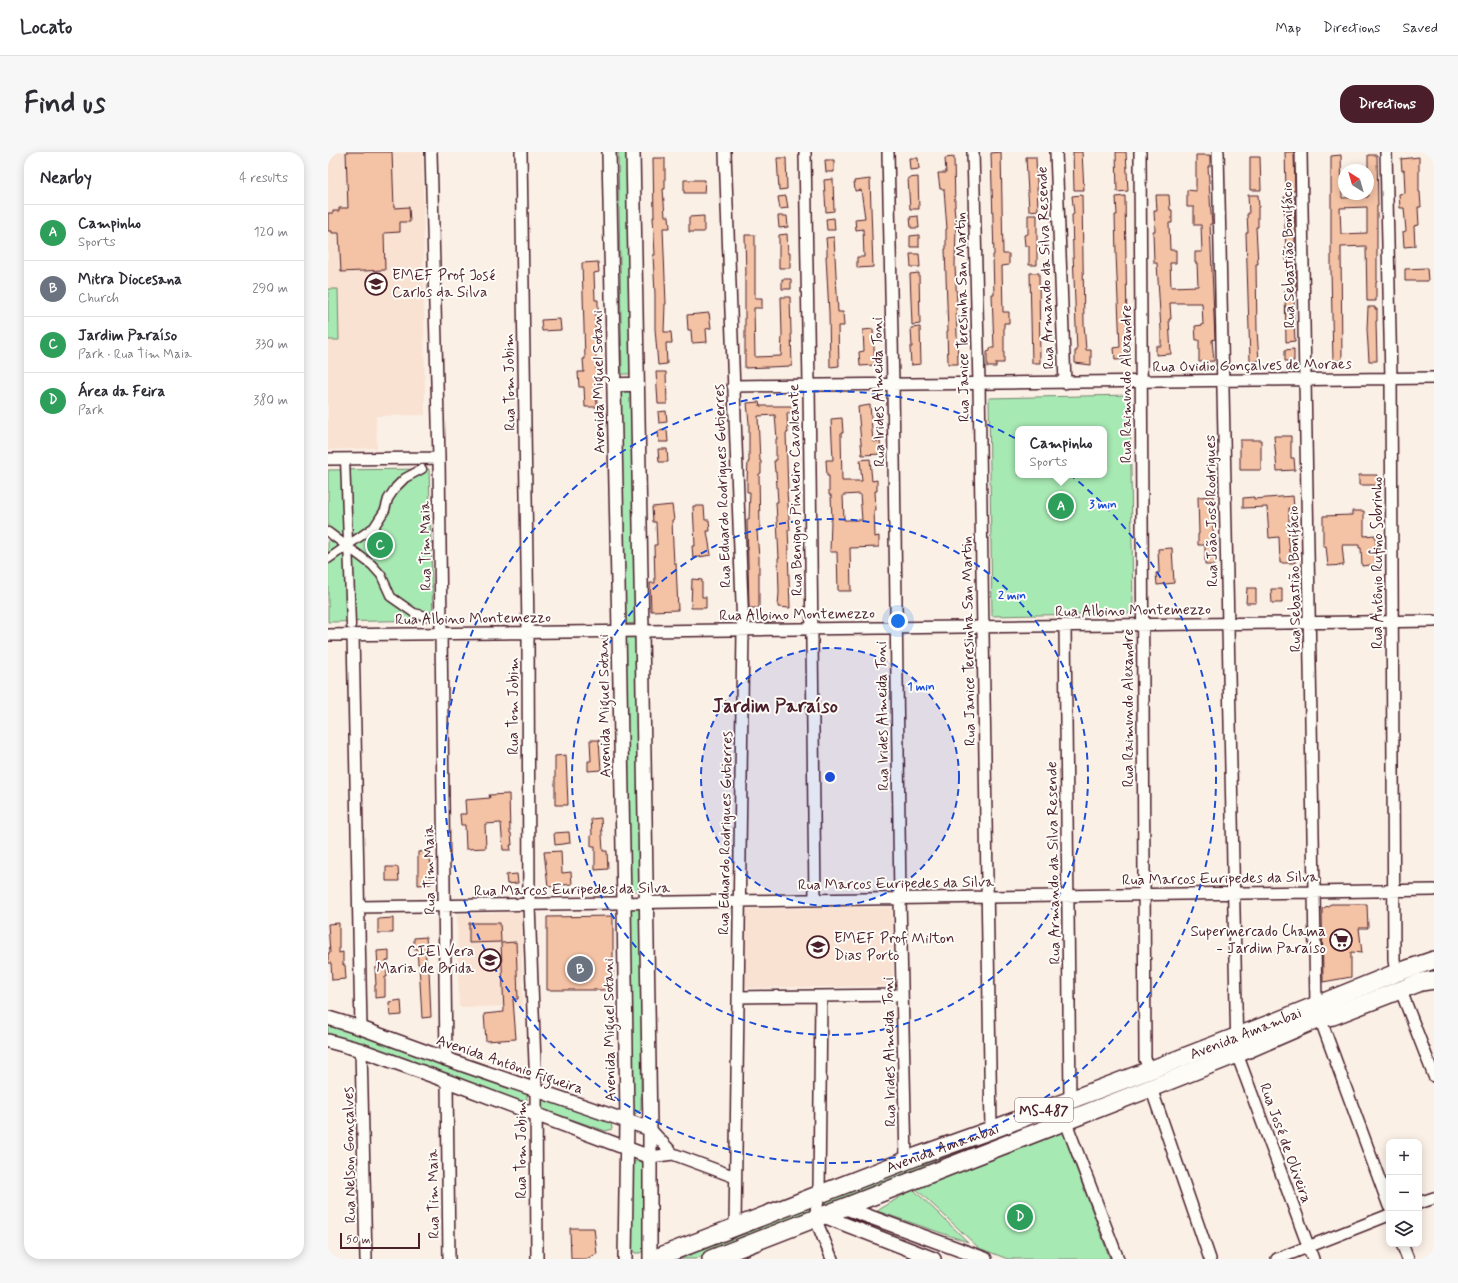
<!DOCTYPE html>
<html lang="en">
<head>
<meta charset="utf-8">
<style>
  :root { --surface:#fff; --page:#f7f7f7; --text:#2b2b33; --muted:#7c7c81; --line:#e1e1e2; --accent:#4a1f2b }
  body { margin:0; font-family:Mynerve,sans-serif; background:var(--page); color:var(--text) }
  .controls { position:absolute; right:12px; bottom:12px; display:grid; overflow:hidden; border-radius:8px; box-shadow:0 2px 10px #0003 }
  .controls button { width:36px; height:36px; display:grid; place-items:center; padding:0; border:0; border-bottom:1px solid var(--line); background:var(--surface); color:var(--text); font:20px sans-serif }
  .compass { position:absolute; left:1010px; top:12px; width:36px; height:36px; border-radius:50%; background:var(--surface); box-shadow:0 2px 10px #0003; rotate:323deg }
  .scale { position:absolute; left:12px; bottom:10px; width:80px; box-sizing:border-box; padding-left:4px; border:2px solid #4a1f2b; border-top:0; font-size:11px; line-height:14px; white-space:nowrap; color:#4a1f2b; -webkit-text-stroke:3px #fdfcf7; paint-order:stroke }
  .you { position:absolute; left:570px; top:469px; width:14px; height:14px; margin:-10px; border:3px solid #fff; border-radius:50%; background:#1a73e8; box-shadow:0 0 0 6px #1a73e833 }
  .badge { display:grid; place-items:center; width:26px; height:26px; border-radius:50%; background:var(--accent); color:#fff; font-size:13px; font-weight:700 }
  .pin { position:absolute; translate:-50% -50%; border:2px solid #fff; box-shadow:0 1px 4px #0006 }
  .popup { position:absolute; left:687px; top:274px; width:92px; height:52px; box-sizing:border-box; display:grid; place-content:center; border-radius:8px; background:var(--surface); filter:drop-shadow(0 1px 3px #0005); font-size:13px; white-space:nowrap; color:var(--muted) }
  .popup b { font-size:15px; color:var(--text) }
  .popup::after { content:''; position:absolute; left:50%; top:100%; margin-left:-8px; border:8px solid transparent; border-top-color:var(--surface) }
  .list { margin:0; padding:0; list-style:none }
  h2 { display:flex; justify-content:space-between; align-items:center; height:52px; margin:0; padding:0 16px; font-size:17px }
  h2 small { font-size:13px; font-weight:400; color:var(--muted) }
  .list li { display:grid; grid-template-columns:26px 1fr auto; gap:12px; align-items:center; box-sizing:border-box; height:56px; padding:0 16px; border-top:1px solid var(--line) }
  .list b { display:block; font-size:15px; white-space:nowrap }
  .list p { margin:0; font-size:13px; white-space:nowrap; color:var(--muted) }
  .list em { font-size:13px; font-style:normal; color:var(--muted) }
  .icon { flex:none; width:22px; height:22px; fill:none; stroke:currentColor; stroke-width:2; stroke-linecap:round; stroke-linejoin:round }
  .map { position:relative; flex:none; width:1106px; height:1107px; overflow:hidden; border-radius:16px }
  header { display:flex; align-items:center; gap:24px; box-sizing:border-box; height:56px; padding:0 20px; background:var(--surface); border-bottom:1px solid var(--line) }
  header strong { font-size:19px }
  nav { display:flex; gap:22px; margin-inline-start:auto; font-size:14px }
  .intro { display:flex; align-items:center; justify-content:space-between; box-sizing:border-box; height:96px; padding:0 24px }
  h1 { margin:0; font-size:28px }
  .button { padding:10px 18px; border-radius:16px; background:var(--accent); color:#fff; font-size:14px; font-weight:700 }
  main { display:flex; gap:24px; padding:0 24px }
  aside { flex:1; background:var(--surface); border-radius:16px; box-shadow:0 2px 10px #0003 }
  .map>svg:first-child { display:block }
  .built { fill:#f9e2d2 }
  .green { fill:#a7e9b3; stroke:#78846f; fill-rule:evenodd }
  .building { fill:#f4c2a4; stroke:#4a1f2b; fill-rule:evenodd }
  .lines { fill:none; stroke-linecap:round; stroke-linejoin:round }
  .pedestrian-casing { stroke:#4a1f2b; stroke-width:11 }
  .minor-casing { stroke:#4a1f2b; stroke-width:14 }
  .tertiary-casing { stroke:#4a1f2b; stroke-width:16 }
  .primary-casing { stroke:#4a1f2b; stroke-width:20 }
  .pedestrian { stroke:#fdfcf7; stroke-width:8 }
  .minor { stroke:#fdfcf7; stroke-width:11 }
  .tertiary { stroke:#fdfcf7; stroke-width:13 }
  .primary { stroke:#fdfcf7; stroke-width:17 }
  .ring { fill:none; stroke:#1d4ed8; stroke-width:2; stroke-dasharray:7 5 }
  .labels { text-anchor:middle; stroke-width:4; stroke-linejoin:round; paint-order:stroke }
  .shield { fill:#fdfcf7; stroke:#806168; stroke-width:1 }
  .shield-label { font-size:14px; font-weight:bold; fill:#4a1f2b }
  .street-label { font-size:15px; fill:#4a1f2b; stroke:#fdfcf7 }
  .poi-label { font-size:15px; fill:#4a1f2b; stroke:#fdfcf7; text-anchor:start }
  .district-label { font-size:19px; font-weight:bold; fill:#4a1f2b; stroke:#fdfcf7 }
  .centre { fill:#1d4ed8; stroke:#fdfcf7; stroke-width:2 }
  .ring-label { font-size:12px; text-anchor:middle; font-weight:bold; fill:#1d4ed8; stroke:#fdfcf7; stroke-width:4; stroke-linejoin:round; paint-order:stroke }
</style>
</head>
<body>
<header>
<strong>Locato</strong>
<nav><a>Map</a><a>Directions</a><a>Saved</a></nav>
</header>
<div class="intro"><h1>Find us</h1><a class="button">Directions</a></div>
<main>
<aside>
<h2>Nearby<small>4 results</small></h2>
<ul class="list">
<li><span class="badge" style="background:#2e9e5b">A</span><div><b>Campinho</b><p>Sports</p></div><em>120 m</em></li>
<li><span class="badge" style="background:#6b7280">B</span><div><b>Mitra Diocesana</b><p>Church</p></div><em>290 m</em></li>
<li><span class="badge" style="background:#2e9e5b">C</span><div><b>Jardim Paraíso</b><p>Park · Rua Tim Maia</p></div><em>330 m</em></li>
<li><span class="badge" style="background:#2e9e5b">D</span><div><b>Área da Feira</b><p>Park</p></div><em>380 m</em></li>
</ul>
</aside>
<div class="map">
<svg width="1106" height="1107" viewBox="0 0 1106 1107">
  <rect width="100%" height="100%" fill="#fbf0e6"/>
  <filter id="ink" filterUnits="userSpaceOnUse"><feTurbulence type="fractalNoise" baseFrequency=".025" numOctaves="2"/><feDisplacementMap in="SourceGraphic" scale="8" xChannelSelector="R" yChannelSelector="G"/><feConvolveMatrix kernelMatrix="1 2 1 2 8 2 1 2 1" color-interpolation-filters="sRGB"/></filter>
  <g filter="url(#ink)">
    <!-- built -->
    <path class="built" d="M0 0H95L97 263 48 264 49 296 0 298Z
      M564 755 565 834 416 836 415 757Z
      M193 760 195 854 131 855 129 762Z"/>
    <!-- green -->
    <path class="green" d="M290 0H304L306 222H294Z
      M0 137H10L11 188H0Z
      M300 239 305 240 308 471 298 472 296 468 293 243 295 240Z
      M802 243 805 461 664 464 661 246ZM690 277H776V323H690Z
      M101 317 105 468 0 470V318Z
      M300 485H306L309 487 314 737 310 739H303L300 736 297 488Z
      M305 755H309L314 760 313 958 307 962 305 961 302 757Z
      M1106 814V822L367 1107H335Z
      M0 871 197 939 199 942V948L193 949 0 883Z
      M219 946 281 968 283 971 284 977 278 979 216 958 214 955C214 950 214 948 219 946Z
      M733 975 782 1107H680L651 1096 585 1034Z
      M308 1009H313L316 1011V1098L312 1101H307L303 1096 304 1011Z
      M585 1037 640 1090 549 1059Z"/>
    <!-- building -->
    <path class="building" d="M18 0H64L66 56 81 55 82 70H72V80L56 81 57 118 13 120 11 81H4V79H0V61H5V59H11V56H20Z
      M673 0 675 102H681V113L674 114 675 160H681V171H676V211H668V215H659V200L662 199V196H666L664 142H666L665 103H666L663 1Z
      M745 0H754L756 38H746Z
      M788 0H798L800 39 789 40Z
      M957 0H966L967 39H958Z
      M868 3H882V14H880L883 61 884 72H882L887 187 884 188 886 209 871 210V188H868L867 174 875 173 874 151H842L843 167H841L843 202 828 203V194H833V178L829 111H826L825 79H827L826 59H829L828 43H841L842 58H844V71H841L842 98H848V111H842L843 135 870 134 869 111H867V100H874L873 73H866V55H859V38L868 39Z
      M1013 3 1014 46 1040 45V3H1049L1050 54H1049V130H1048V149H1039L1038 94 1013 95 1014 209H1005L1003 118V4ZM1039 55V81L1013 82 1012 56Z
      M626 5 627 55H626L628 75 627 114 629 152 628 153 630 212H620L619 179H620L617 97H618V77H619L616 37H612L610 21H618L617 6Z
      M698 5H708L710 58 701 59Z
      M922 5H932L933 38H922Z
      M1091 5V40H1092L1093 55H1090L1091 73 1086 74 1087 94 1076 95 1075 80 1078 79 1076 56H1072L1071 42 1077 41 1076 18 1074 19 1073 7Z
      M325 6H337V37H335L337 64H341L342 76H335L338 152H337L336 180H343L344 191H338L339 212 330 213 327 177V142L325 103H327L325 65H326Z
      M449 6H458L459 37 451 38Z
      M581 6H590L591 17 582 18Z
      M497 8H506V20H498Z
      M590 25 591 57H582L580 26Z
      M505 27 506 59 498 60 496 28Z
      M542 27 545 115 529 116V105H536L535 77 528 78 527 67 537 66 533 38 527 39 526 29Z
      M356 28H377L376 41H356Z
      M754 43 756 172 758 198H763V213L747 211V199H749L745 101 744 63 746 62 744 44Z
      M920 43H930L931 55H930V75H928L930 112H928L929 179 931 209H922L918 81H920L919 62H921Z
      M458 44 460 56 452 57 450 45Z
      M797 44 799 173 803 207 787 208 786 196 792 195 788 102 787 63H789L788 45Z
      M966 44 968 134H959L956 45Z
      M700 63H709V113H701V94H697L696 83 700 82Z
      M376 64V80H361V65Z
      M450 64H459L460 75 451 76Z
      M590 64 591 76H583L582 65Z
      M506 66 507 78H499L498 67Z
      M459 82 460 101H462V116H451V83Z
      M417 83H427V146H434V156H426L427 205 453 204 454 183 453 145H462L464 214 417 216V123H418Z
      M591 83V95H582V84Z
      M506 85 510 160H515L516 174H510L511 214 502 215 501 161 498 104H499V97L498 86Z
      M582 102H591L592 115H583Z
      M270 110 271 120 266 121 267 148H270V160L267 161 269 255H257L256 235H251L250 220H256L255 207H257L254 111Z
      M1099 116 1100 129H1077V117Z
      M591 121 592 172 584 173 582 122Z
      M702 121H711L712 211H704Z
      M454 127H463V137H454Z
      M957 139H966V170L967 189 958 190Z
      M1040 155H1047V157H1049V169H1048L1049 209H1041L1039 177Z
      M381 161 383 176 378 177 379 190 364 191 363 178H360L359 163Z
      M232 167 233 178 214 179 213 168Z
      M592 175 593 212 583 213 582 195H584L583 176Z
      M545 177 547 213 532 214 531 200 536 199 535 178Z
      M966 197V209H957V198Z
      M328 220H338L339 252H330Z
      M431 250 432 254H469V260L459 261 460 281H458L460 340H459L462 378H460L461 398H460L462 456 450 455 451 440 450 406H451L448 350H450L448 320H447L446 309H448V287H449L447 263 430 264 432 309H433V321L431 322 432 378 429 379 431 406V456H421L419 367H421L422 340H419V329L420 310H421V271L419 251Z
      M542 253 545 290 552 289 553 302 534 303 530 255Z
      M338 259 339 270 331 271 330 260Z
      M514 266 515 281H513L514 329H534L532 308 542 307 544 329 549 328V339H547L548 358H546L547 385 551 384V395L522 396 523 439H510L509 400H502L503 368H504L503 343H501V324H499L498 308H505L503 267ZM532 342 534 368H516L515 343Z
      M339 278 340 290H331L330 279Z
      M946 284H963V306H966L967 318 949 319Z
      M912 288H933V318H912Z
      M330 297H339L340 310H331Z
      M1031 323H1049V333H1031Z
      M885 344 888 374H885L887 413H877V393H870V382H871L870 345Z
      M965 344 966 356H961V372H959L962 400 967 399V411H952L951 385 941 386 939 355 915 356V346L926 345V347Z
      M344 353 346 368H344L345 392 346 411H348L350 458 323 459 322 431H327L326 393H329L328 370H325L324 355Z
      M365 354H376L377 368H381L382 379H379L383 403 365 406 364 394H367Z
      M1024 359H1036V384L1047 383 1050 412 1034 414 1033 396H1031V393H1014L1016 413 1000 414 998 394H995V364L1024 363Z
      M844 396 846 431 829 433 828 421H831L830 397Z
      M364 427 374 428V445H378V456H363Z
      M919 436H928V451H918Z
      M943 437H954V451H944Z
      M262 588H271L273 618 260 619V609H263Z
      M238 603 240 653H227V604Z
      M181 642 182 681H183L184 693H182L183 698H175L173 671 157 672 158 696 138 697 137 673H133L132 662H138L137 648 162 646 161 643Z
      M273 666 275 699H279L280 717 267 718V694H263V683H264L263 667Z
      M241 680 242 691 227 693 226 681Z
      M102 699 103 732 90 733V700Z
      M233 699 234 721 243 720 244 732 220 735 216 700Z
      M58 715H70L71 729H58Z
      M189 722 190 731 179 732 178 723Z
      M1003 752H1039L1040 776H1031L1034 801 1023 800V825L995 830 994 757Z
      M285 764V838H219V765Z
      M65 766V781H50V767Z
      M11 771V801L15 800V813H17L18 827 4 828 3 811H0V801H2L0 772Z
      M141 771H172L173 790 141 791Z
      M98 785 99 796H97L99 818H101L103 865 94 866 91 812H90L89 796 86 797V786Z
      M188 790 190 847H185L188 887 158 889 156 862 176 860 173 791Z
      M61 798V809H58L59 825H57V845L47 846V833H48L47 816H50L49 799Z
      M73 848 74 863 62 864 61 850Z
      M242 1076H266L269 1102 258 1107H243Z"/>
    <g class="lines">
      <!-- pedestrian casing -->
      <g class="pedestrian-casing">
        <path id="pedestrian" d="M17 307 23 473
          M0 380 44 413 53 423 63 445 86 461 102 465
          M0 407 46 375 57 358 60 347 68 335 77 326 94 317"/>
      </g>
      <!-- minor casing -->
      <g class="minor-casing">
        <path id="minor" d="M103 0 111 306 118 907
          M193 0 200 480 201 753 208 938 209 1107
          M397 0 415 477 407 1075
          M477 0 481 233 487 748
          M560 0 565 232 572 747 578 1008
          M645 0 651 232 663 978
          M728 0 737 231
          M812 0 817 907 822 918
          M890 0 909 902 985 1107
          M973 0 988 853
          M1058 0 1063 227 1066 808 1068 821
          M405 234 1106 226
          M0 307 111 306
          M737 473 742 948
          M25 482 33 876
          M0 483 1106 469
          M31 755 1106 738
          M1073 839 1106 924
          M493 844 491 1042 487 1066 504 1107
          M410 845 574 843
          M992 866 1061 1054
          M33 898 38 1107
          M119 929 121 1107
          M823 936 882 1107
          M737 968 790 1107
          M322 977 345 1002 407 1025
          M322 1005 345 1002
          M1091 1051 1106 1046
          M1074 1092 1080 1107
          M949 1107 1061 1063"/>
      </g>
      <!-- tertiary casing -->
      <g class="tertiary-casing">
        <path id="tertiary" d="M281 0 291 479 296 751 299 969 297 1107
          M305 0 314 479 322 977V1107
          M286 233 309 232
          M0 866 33 876 118 907 322 977
          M0 889 33 898 119 929 322 1005
          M515 1055 657 1107
          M493 1063 606 1107"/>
      </g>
      <!-- primary casing -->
      <g class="primary-casing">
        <g id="primary">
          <path id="s1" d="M325 1107 590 1004 663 978 822 918 949 869 1068 821 1106 808"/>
          <path d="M383 1107 823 936 909 902 992 866 1005 864 1093 830 1106 828"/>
        </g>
      </g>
      <!-- pedestrian -->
      <use href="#pedestrian" class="pedestrian"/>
      <!-- minor -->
      <use href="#minor" class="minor"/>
      <!-- tertiary -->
      <use href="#tertiary" class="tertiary"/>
      <!-- primary -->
      <use href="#primary" class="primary"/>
    </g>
  </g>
  <!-- distance rings -->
  <circle cx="502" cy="625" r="129" fill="#1d4ed8" fill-opacity=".12"/>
  <g class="ring">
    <circle cx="502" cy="625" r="129"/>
    <circle cx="502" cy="625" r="258"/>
    <circle cx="502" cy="625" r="386"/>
  </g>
  <!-- icons -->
  <defs>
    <g id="school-ring" transform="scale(1.15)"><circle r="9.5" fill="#fdfcf7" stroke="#4a1f2b" stroke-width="1.5"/><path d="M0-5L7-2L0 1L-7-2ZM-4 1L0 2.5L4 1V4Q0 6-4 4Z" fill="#4a1f2b"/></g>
    <g id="supermarket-ring" transform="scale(1.15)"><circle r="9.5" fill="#fdfcf7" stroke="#4a1f2b" stroke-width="1.5"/><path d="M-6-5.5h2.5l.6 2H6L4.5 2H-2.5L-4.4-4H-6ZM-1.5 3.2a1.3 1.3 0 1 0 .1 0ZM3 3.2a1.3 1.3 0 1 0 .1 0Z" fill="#4a1f2b"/></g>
  </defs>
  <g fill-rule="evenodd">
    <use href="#school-ring" x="48" y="132"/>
    <use href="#supermarket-ring" x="1013" y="788"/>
    <use href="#school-ring" x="490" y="795"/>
    <use href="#school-ring" x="162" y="808"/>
  </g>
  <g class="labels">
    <!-- shield labels -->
    <rect class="shield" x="687" y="946" width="58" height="24" rx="3"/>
    <g class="shield-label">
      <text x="716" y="963">MS-487</text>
    </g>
    <!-- street labels -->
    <g class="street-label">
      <text transform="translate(960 103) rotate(-91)" y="5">Rua Sebastião Bonifácio</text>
      <text transform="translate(717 116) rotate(-92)" y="5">Rua Armando da Silva Resende</text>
      <text transform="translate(634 165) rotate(-91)" y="5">Rua Janice Teresinha San Martin</text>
      <text transform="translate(924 213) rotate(-1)" y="5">Rua Ovidio Gonçalves de Moraes</text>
      <text transform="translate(181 230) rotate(-91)" y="5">Rua Tom Jobim</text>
      <text transform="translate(270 230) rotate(-91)" y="5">Avenida Miguel Sotani</text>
      <text transform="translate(798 232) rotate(-90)" y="5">Rua Raimundo Alexandre</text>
      <text transform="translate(550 240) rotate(-91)" y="5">Rua Irides Almeida Toni</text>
      <text transform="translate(394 334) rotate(-92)" y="5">Rua Eduardo Rodrigues Gutierres</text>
      <text transform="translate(467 338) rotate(-91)" y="5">Rua Benigno Pinheiro Cavalcante</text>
      <text transform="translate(883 359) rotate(-91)" y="5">Rua João José Rodrigues</text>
      <text transform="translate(97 394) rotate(-91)" y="5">Rua Tim Maia</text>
      <text transform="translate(1049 411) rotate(-90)" y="5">Rua Antônio Rufino Sobrinho</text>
      <text transform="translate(966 427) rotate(-91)" y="5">Rua Sebastião Bonifácio</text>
      <text transform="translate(805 458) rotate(-1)" y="5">Rua Albino Montemezzo</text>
      <text transform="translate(469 462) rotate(-1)" y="5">Rua Albino Montemezzo</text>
      <text transform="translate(145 466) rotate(-1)" y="5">Rua Albino Montemezzo</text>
      <text transform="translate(640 489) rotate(-91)" y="5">Rua Janice Teresinha San Martin</text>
      <text transform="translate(185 554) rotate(-90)" y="5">Rua Tom Jobim</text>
      <text transform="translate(276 554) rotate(-91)" y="5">Avenida Miguel Sotani</text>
      <text transform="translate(800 556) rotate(-90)" y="5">Rua Raimundo Alexandre</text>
      <text transform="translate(554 564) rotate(-91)" y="5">Rua Irides Almeida Toni</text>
      <text transform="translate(397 681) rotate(-89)" y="5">Rua Eduardo Rodrigues Gutierres</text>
      <text transform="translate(725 711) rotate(-91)" y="5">Rua Armando da Silva Resende</text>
      <text transform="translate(101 718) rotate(-91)" y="5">Rua Tim Maia</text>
      <text transform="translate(892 726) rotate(-1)" y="5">Rua Marcos Euripedes da Silva</text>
      <text transform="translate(568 731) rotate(-1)" y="5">Rua Marcos Euripedes da Silva</text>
      <text transform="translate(244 737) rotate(-1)" y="5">Rua Marcos Euripedes da Silva</text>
      <text transform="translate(281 878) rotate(-91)" y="5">Avenida Miguel Sotani</text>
      <text dy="5" stroke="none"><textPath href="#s1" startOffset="634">Avenida Amambai</textPath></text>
      <text transform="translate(561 900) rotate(-91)" y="5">Rua Irides Almeida Toni</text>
      <text transform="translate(182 912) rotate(19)" y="5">Avenida Antônio Figueira</text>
      <text transform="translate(958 991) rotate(70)" y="5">Rua José de Oliveira</text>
      <text dy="5" stroke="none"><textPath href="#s1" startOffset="310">Avenida Amambai</textPath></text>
      <text transform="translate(193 998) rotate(-90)" y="5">Rua Tom Jobim</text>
      <text transform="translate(21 1003) rotate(-91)" y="5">Rua Nelson Gonçalves</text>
      <text transform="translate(105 1042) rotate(-91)" y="5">Rua Tim Maia</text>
    </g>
    <!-- poi labels -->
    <g class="poi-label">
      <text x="64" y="128">EMEF Prof José<tspan x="64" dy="17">Carlos da Silva</tspan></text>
      <text x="998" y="784" text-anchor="end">Supermercado Chama<tspan x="998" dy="17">- Jardim Paraíso</tspan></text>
      <text x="506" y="791">EMEF Prof Milton<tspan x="506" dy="17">Dias Porto</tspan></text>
      <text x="146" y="804" text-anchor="end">CIEI Vera<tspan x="146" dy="17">Maria de Brida</tspan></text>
    </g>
    <!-- district labels -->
    <g class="district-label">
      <text x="447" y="560">Jardim Paraíso</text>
    </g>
  </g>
  <circle cx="502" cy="625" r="6" class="centre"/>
  <g class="ring-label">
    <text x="775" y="356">3 min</text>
    <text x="684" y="447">2 min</text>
    <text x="593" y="538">1 min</text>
  </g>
</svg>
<div class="controls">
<button>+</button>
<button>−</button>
<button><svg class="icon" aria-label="layers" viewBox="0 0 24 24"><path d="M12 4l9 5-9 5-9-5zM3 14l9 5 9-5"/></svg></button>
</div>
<svg class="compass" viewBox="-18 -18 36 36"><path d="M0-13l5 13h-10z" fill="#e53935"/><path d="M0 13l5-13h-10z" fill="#7c7c81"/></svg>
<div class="scale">50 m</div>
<div class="you"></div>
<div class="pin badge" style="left:733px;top:354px;background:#2e9e5b">A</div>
<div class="popup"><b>Campinho</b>Sports</div>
<div class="pin badge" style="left:252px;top:817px;background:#6b7280">B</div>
<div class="pin badge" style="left:52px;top:393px;background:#2e9e5b">C</div>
<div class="pin badge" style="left:692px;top:1065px;background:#2e9e5b">D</div>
</div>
</main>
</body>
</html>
